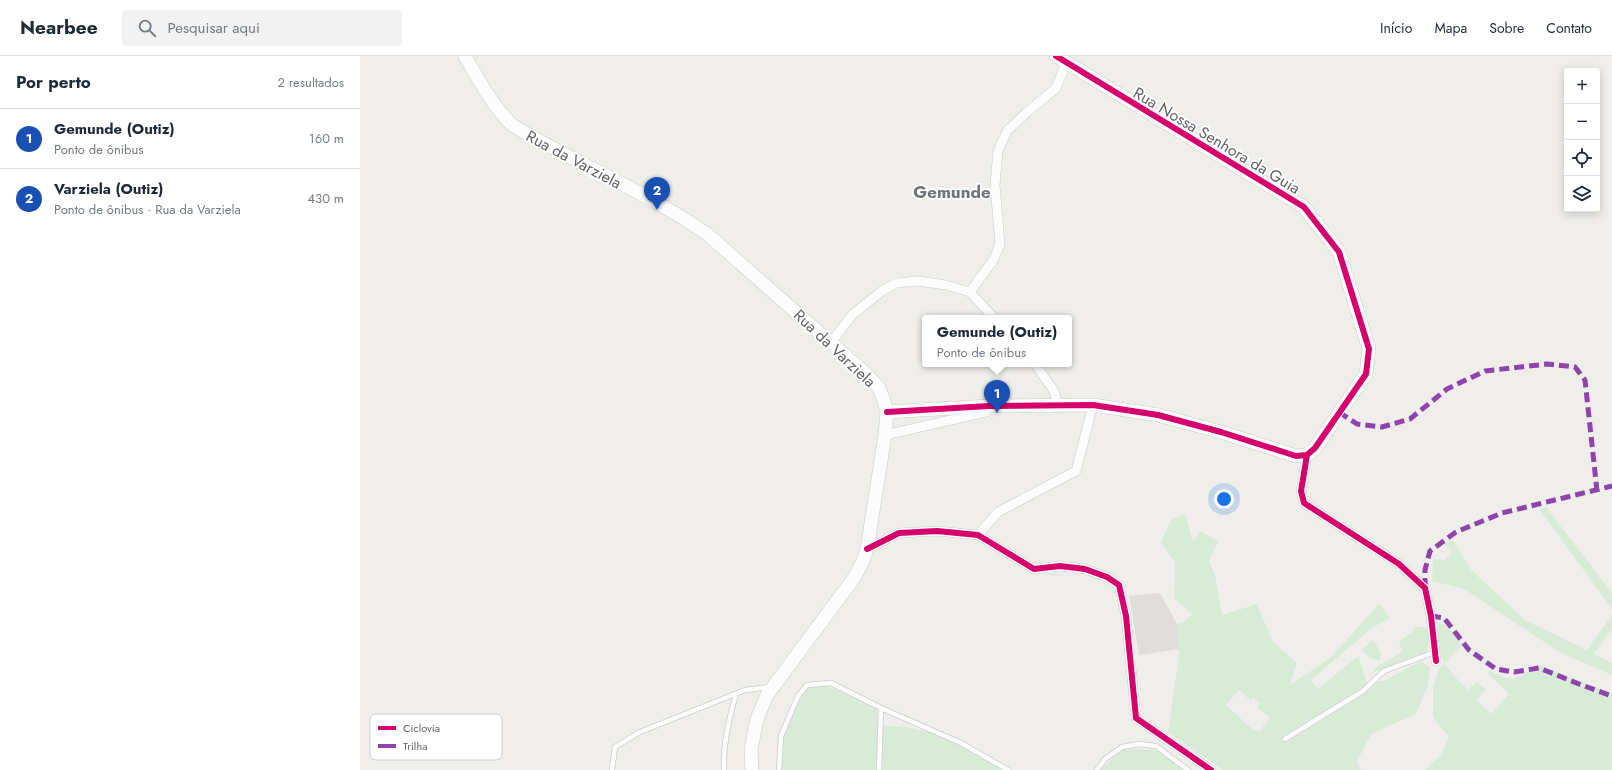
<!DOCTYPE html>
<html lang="pt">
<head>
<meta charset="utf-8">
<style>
  :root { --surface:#fff; --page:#f2f2f3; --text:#1f2937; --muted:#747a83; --line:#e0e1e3; --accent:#919496 }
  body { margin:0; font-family:Jost,sans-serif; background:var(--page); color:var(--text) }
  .controls { position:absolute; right:12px; top:12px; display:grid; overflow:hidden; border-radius:4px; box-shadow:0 2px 10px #0003 }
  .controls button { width:36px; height:36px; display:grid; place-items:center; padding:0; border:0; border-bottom:1px solid var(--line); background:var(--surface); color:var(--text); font:20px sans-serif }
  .you { position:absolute; left:864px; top:443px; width:14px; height:14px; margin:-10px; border:3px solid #fff; border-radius:50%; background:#1a73e8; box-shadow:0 0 0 6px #1a73e833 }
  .badge { display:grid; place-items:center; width:26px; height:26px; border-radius:50%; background:var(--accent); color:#fff; font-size:13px; font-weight:700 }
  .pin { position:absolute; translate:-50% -33px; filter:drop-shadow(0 1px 2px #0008) }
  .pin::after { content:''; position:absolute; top:21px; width:14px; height:12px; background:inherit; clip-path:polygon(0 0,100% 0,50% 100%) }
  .popup { position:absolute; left:562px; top:259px; width:150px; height:52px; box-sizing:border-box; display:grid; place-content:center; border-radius:4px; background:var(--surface); filter:drop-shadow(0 1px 3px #0005); font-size:13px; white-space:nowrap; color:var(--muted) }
  .popup b { font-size:15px; color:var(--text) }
  .popup::after { content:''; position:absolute; left:50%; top:100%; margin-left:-8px; border:8px solid transparent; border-top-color:var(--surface) }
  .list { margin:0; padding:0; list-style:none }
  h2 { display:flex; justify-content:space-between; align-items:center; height:52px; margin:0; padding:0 16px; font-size:17px }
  h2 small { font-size:13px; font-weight:400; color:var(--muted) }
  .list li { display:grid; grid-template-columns:26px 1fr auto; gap:12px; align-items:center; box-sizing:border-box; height:60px; padding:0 16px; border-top:1px solid var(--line) }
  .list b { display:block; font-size:15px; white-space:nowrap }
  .list p { margin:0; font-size:13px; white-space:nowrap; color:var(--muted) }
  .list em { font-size:13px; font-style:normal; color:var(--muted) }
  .icon { flex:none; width:22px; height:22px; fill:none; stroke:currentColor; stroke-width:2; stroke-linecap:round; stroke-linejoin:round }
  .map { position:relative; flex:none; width:1252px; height:714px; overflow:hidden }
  header { display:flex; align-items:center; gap:24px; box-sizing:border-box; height:56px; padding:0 20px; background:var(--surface); border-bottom:1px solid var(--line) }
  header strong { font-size:19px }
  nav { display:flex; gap:22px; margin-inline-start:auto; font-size:14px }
  .search { width:280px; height:36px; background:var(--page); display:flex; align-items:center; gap:10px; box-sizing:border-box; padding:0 14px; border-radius:4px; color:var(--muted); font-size:15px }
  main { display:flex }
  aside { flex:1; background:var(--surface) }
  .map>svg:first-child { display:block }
  .industrial { fill:#dfddda }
  .green { fill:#d8ebd6; fill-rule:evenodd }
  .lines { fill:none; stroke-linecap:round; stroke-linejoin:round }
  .lane-casing { stroke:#cbcccc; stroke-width:6 }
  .street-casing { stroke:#cbcccc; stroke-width:10 }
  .secondary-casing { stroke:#cacacb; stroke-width:14 }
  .lane { stroke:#fdfcfc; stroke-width:4.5 }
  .street { stroke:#fdfcfc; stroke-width:9 }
  .secondary { stroke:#fdfcfc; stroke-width:13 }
  .quiet { stroke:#8e44ad; stroke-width:5; stroke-dasharray:10 5; stroke-linecap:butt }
  .cycleway-casing { stroke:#fff; stroke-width:8 }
  .cycleway { stroke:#d6006c; stroke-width:6 }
  .labels { text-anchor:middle; stroke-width:3.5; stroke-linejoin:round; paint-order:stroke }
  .street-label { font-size:16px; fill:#5f6368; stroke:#fff }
  .neighbourhood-label { font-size:17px; font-weight:bold; fill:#70757a; stroke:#fff }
  .key { fill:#fff; stroke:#cfd0d2; stroke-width:1 }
  .key-label { font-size:11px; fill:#5f6368 }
</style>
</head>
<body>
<header>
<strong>Nearbee</strong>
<div class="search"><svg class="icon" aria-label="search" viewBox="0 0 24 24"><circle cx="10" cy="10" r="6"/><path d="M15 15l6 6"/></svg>Pesquisar aqui</div>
<nav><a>Início</a><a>Mapa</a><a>Sobre</a><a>Contato</a></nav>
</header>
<main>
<aside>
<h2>Por perto<small>2 resultados</small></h2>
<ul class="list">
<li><span class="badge" style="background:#1a4fb4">1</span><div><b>Gemunde (Outiz)</b><p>Ponto de ônibus</p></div><em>160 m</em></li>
<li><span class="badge" style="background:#1a4fb4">2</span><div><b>Varziela (Outiz)</b><p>Ponto de ônibus · Rua da Varziela</p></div><em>430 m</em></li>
</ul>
</aside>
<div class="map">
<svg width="1252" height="714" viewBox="0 0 1252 714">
  <rect width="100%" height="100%" fill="#efeeea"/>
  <!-- industrial -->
  <path class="industrial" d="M800 537 817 568 819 593 779 599 769 540Z"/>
  <!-- green -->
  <path class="green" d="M1186 451 1252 537V553L1179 453Z
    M825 458 833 486 840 475 858 486 849 505 855 519 862 559 897 548 913 586 937 607 930 629 970 602 1019 548 1030 562 1012 572 951 624 958 633 998 600 1007 626 1024 625 1060 605 1070 611 1068 629 1056 658 1011 678 997 705 1001 714H863L808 676 819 598 817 568 824 566 832 558 814 542 815 507 801 486 811 464ZM879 634 891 645 893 642 900 647 897 652 910 661 899 676 891 672 866 649Z
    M1093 484 1111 514 1165 564 1227 594 1252 559V573L1234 598 1252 607V619L1201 597 1104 533 1072 525 1073 503 1085 504 1092 496 1085 488Z
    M1076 566 1088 571 1103 589 1084 608 1107 634 1117 626 1126 634 1116 644 1131 658 1149 638 1128 618 1130 615 1149 623 1161 620 1179 609 1252 638V714H1065L1080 700 1089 681 1073 661V631L1079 613 1084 608 1080 596Z
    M1054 571H1066L1070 584 1065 598 1043 604 1013 617 1015 612 1042 596 1039 585 1052 576Z
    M1013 584 1021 597 1020 604 1012 603 1001 594Z
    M467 630 509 648 517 653 519 671 518 714H420L422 683 439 645 448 632Z
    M523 670C570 668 605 692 645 714H521Z
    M780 693 797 695 825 714H740L757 698 764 694Z"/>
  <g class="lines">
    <!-- lane casing -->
    <g class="lane-casing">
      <path id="lane" d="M925 683 1003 635 1024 615 1075 596
        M252 714 255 691 280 676 385 634 410 631
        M364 714C363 688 369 663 376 638
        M419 714 421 680 438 640 447 629 471 627 521 652 601 687 648 714
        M519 714 521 652
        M737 714 745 703 762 691 779 688 796 690 828 714"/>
    </g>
    <!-- street casing -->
    <g class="street-casing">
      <path id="street" d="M610 236 634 203 640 188 635 129 638 95 647 75 666 57 696 32 706 7
        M470 288 492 259 522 235 536 227 558 225 586 229 610 236 634 262
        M675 308 694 335 698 349
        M525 379 626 356 629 350
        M947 399 941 435 944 447 1039 508 1065 532 1071 560 1076 605
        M618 479 638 456 716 415 733 349
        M507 493 539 477 577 475 618 479 674 513 700 510 725 513 747 521 759 529 766 560 776 662 851 714"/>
    </g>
    <!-- secondary casing -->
    <g class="secondary-casing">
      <path id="secondary" d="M105 0C119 24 132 49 152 69 216 108 286 135 347 178L504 316 519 332 524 345 527 356 525 379 507 493 503 505 494 522 407 639 397 663 394 678 391 694 392 714
        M527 356 629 350 733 349 798 359 861 376 936 400 947 399 955 392 1006 318 1009 293 979 196 944 151 696 0"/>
    </g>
    <!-- lane -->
    <use href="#lane" class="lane"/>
    <!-- street -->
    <use href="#street" class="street"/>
    <!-- secondary -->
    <use href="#secondary" class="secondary"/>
    <!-- quiet -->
    <path class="quiet" d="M979 356 997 368 1022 371 1050 363 1087 333 1125 315 1187 308 1215 311 1225 324 1237 435
      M1065 532V514L1070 495 1096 476 1142 457 1252 430
      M1071 560 1084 562 1109 594 1136 613 1154 616 1179 612 1219 628 1252 640"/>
    <!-- cycleway casing -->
    <g class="cycleway-casing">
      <path id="cycleway" d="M527 356 629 350 733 349 798 359 861 376 936 400 947 399 955 392 1006 318 1009 293 979 196 944 151 696 0
        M947 399 941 435 944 447 1039 508 1065 532 1071 560 1076 605
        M507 493 539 477 577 475 618 479 674 513 700 510 725 513 747 521 759 529 766 560 776 662 851 714"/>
    </g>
    <!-- cycleway -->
    <use href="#cycleway" class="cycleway"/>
  </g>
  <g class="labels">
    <!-- street labels -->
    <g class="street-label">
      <text transform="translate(857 84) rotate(31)" y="6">Rua Nossa Senhora da Guia</text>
      <text transform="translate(214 103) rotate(28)" y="6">Rua da Varziela</text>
      <text transform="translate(475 292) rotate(43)" y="6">Rua da Varziela</text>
    </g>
    <!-- neighbourhood labels -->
    <g class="neighbourhood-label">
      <text x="592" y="142">Gemunde</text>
    </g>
  </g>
  <!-- legend -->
  <rect x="10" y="658" width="132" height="46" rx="6" class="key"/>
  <rect x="18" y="670" width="18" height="4" fill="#d6006c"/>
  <rect x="18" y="688" width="18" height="4" fill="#8e44ad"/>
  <g class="key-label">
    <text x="43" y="676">Ciclovia</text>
    <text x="43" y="694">Trilha</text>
  </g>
</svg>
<div class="controls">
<button>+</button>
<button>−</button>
<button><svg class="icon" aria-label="locate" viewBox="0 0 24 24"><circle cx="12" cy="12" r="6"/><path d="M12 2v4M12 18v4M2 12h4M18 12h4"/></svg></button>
<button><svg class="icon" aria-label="layers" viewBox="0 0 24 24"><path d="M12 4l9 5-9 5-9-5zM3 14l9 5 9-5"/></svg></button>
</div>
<div class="you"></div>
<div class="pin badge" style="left:637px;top:357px;background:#1a4fb4">1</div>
<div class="popup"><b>Gemunde (Outiz)</b>Ponto de ônibus</div>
<div class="pin badge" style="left:297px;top:154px;background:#1a4fb4">2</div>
</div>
</main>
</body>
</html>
